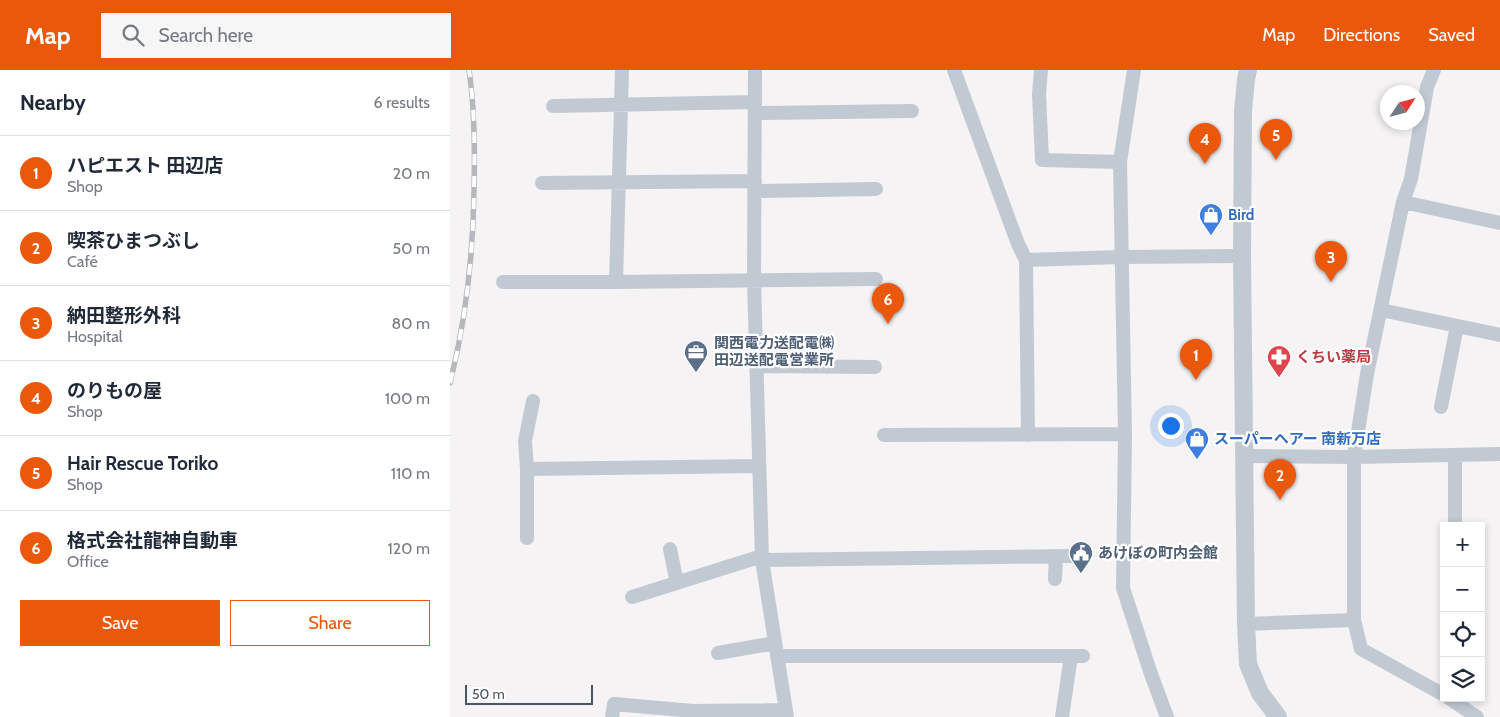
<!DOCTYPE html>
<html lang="en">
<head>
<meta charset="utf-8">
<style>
  :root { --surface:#fff; --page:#f6f6f7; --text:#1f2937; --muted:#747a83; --line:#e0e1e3; --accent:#ea580c }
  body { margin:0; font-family:Cabin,"Noto Sans JP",sans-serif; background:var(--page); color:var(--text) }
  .controls { position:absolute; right:15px; bottom:15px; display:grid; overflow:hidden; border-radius:0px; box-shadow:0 2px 8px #0003 }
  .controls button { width:45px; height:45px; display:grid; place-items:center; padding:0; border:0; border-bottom:1px solid var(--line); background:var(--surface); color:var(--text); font:25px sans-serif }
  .compass { position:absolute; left:930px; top:15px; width:45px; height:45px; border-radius:50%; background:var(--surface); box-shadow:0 2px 8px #0003; rotate:54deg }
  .scale { position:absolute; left:15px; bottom:12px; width:128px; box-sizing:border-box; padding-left:5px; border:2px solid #4a5661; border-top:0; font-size:14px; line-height:18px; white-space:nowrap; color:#4a5661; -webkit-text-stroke:4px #fff; paint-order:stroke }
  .you { position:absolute; left:720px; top:355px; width:18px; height:18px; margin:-12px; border:4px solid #fff; border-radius:50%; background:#1a73e8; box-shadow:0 0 0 8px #1a73e833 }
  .badge { display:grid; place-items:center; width:32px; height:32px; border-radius:50%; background:var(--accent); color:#fff; font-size:16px; font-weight:700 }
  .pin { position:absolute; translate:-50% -41px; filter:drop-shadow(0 1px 2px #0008) }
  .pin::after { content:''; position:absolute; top:26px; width:18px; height:15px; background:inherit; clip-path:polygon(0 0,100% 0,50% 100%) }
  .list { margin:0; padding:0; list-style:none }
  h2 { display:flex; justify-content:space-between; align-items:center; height:65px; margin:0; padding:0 20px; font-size:21px }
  h2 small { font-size:16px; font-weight:400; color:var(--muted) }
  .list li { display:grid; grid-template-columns:32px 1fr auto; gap:15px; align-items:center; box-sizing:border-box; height:75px; padding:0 20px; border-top:1px solid var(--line) }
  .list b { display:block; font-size:19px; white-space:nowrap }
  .list p { margin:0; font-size:16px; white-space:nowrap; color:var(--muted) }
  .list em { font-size:16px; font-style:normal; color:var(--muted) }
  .actions { display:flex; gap:10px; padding:15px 20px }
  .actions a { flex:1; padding:11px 0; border:1px solid var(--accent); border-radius:0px; text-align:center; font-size:18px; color:var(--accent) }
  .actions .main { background:var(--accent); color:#fff }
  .icon { flex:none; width:28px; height:28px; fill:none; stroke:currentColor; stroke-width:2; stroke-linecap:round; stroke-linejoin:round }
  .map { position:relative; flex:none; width:1050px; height:647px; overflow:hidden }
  header { display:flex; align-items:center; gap:30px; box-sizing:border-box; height:70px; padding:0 25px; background:var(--accent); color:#fff }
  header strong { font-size:24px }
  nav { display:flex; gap:28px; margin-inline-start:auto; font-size:18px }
  .search { width:350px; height:45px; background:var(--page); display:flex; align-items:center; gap:12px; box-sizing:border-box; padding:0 18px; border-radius:0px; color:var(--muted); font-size:19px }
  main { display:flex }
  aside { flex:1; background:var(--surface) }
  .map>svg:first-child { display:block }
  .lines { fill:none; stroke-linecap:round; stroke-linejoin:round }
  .minor { stroke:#c1cad2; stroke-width:14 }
  .tertiary { stroke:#c1cad2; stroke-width:18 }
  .rail-casing { stroke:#b5b8bd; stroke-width:5.5 }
  .rail { stroke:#fff; stroke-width:4; stroke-dasharray:11; stroke-linecap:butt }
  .labels { text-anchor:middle; stroke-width:4.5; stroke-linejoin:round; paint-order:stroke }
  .shop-label { font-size:15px; font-weight:bold; fill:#366cbe; stroke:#fff; text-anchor:start }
  .service-label { font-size:15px; font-weight:bold; fill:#4e5e75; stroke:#fff; text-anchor:start }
  .health-label { font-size:15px; font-weight:bold; fill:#be3a42; stroke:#fff; text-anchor:start }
</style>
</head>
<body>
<header>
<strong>Map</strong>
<div class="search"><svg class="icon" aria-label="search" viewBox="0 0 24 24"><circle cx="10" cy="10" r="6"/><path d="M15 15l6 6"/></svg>Search here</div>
<nav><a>Map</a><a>Directions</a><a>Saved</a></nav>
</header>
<main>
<aside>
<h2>Nearby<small>6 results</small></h2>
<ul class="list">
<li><span class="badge">1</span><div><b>ハピエスト 田辺店</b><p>Shop</p></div><em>20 m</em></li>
<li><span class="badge">2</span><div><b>喫茶ひまつぶし</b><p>Café</p></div><em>50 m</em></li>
<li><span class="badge">3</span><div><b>納田整形外科</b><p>Hospital</p></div><em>80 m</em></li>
<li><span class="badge">4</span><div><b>のりもの屋</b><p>Shop</p></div><em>100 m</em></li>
<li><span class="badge">5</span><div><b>Hair Rescue Toriko</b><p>Shop</p></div><em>110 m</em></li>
<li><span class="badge">6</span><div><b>格式会社龍神自動車</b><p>Office</p></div><em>120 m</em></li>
</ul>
<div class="actions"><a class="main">Save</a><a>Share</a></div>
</aside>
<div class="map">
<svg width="1050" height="647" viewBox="0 0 1050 647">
  <rect width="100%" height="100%" fill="#f5f3f3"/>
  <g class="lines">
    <!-- minor -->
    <path class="minor" d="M172 0 166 212 426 209
      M305 0 304 210 312 490 337 647
      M504 0 568 174 576 190 671 187 792 186
      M591 0 589 24 592 90 670 92
      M684 0 670 92 675 364 673 518 701 604 717 647
      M984 0 977 17 961 109 953 132 917 304 904 387V550L911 579 994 625
      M103 36 305 32
      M305 43 462 41
      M92 113 305 111
      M305 121 426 119
      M953 132 1050 153
      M576 190 578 365
      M53 212H166
      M931 240 1050 265
      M306 296 425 297
      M991 337 1007 256
      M434 365 675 364
      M794 386 904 387 1050 384
      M77 399 309 396
      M1005 456V385
      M77 468V399L75 371 83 331
      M220 479 227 513
      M312 490 620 486
      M605 509 606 486
      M182 527 312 486
      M796 554 904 550
      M268 583 325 573
      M327 586H633
      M999 628 1027 647
      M162 647 164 634 243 641 336 640
      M612 647 621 586"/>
    <!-- tertiary -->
    <path class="tertiary" d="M798 0 796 9 793 41 792 186 796 554 798 594 810 623 828 647"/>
    <!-- rail casing -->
    <g class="rail-casing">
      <path id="rail" d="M0 313C16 250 23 186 24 121 25 81 25 40 19 0"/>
    </g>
    <!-- rail -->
    <use href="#rail" class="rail"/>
  </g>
  <!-- icons -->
  <defs>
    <g id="shop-pin" transform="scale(1.25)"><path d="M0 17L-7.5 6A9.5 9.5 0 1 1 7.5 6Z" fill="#3f7fe0" stroke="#fff"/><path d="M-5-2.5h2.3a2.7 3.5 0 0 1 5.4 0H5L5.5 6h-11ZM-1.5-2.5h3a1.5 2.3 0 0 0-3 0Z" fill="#fff"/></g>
    <g id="office-pin" transform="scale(1.25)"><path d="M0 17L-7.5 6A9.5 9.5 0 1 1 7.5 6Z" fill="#5c6f8a" stroke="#fff"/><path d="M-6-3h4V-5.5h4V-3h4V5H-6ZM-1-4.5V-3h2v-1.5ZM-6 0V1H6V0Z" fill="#fff"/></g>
    <g id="pharmacy-pin" transform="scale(1.25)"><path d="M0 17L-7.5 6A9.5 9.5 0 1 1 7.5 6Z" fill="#e0444e" stroke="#fff"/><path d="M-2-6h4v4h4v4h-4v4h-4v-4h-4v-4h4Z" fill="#fff"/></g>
    <g id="civic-pin" transform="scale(1.25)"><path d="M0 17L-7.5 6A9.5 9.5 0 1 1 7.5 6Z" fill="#5c6f8a" stroke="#fff"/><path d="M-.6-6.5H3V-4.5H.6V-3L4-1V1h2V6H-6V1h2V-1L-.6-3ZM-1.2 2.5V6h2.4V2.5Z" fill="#fff"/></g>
  </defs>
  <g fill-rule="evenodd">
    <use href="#shop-pin" x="761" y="145"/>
    <use href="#office-pin" x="246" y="282"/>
    <use href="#pharmacy-pin" x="829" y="287"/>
    <use href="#shop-pin" x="747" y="369"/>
    <use href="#civic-pin" x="631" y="483"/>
  </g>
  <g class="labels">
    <!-- shop labels -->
    <g class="shop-label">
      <text x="778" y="150">Bird</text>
      <text x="764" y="374">スーパーヘアー 南新万店</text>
    </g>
    <!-- service labels -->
    <g class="service-label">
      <text x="264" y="278">関西電力送配電㈱<tspan x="264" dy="17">田辺送配電営業所</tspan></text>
      <text x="648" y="488">あけぼの町内会館</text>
    </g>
    <!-- health labels -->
    <g class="health-label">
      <text x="846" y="292">くちい薬局</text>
    </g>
  </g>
</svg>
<div class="controls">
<button>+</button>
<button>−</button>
<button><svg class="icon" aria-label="locate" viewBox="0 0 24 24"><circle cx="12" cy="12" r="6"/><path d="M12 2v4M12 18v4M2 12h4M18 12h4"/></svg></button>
<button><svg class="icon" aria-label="layers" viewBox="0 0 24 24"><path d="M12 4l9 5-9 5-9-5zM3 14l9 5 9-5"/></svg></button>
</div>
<svg class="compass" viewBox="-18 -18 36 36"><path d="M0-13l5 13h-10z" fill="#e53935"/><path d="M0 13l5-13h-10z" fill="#747a83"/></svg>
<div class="scale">50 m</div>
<div class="you"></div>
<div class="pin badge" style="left:746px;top:310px">1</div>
<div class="pin badge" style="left:830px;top:430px">2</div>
<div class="pin badge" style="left:881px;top:212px">3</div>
<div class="pin badge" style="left:755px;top:94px">4</div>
<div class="pin badge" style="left:826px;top:90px">5</div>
<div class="pin badge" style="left:438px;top:254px">6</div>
</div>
</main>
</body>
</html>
